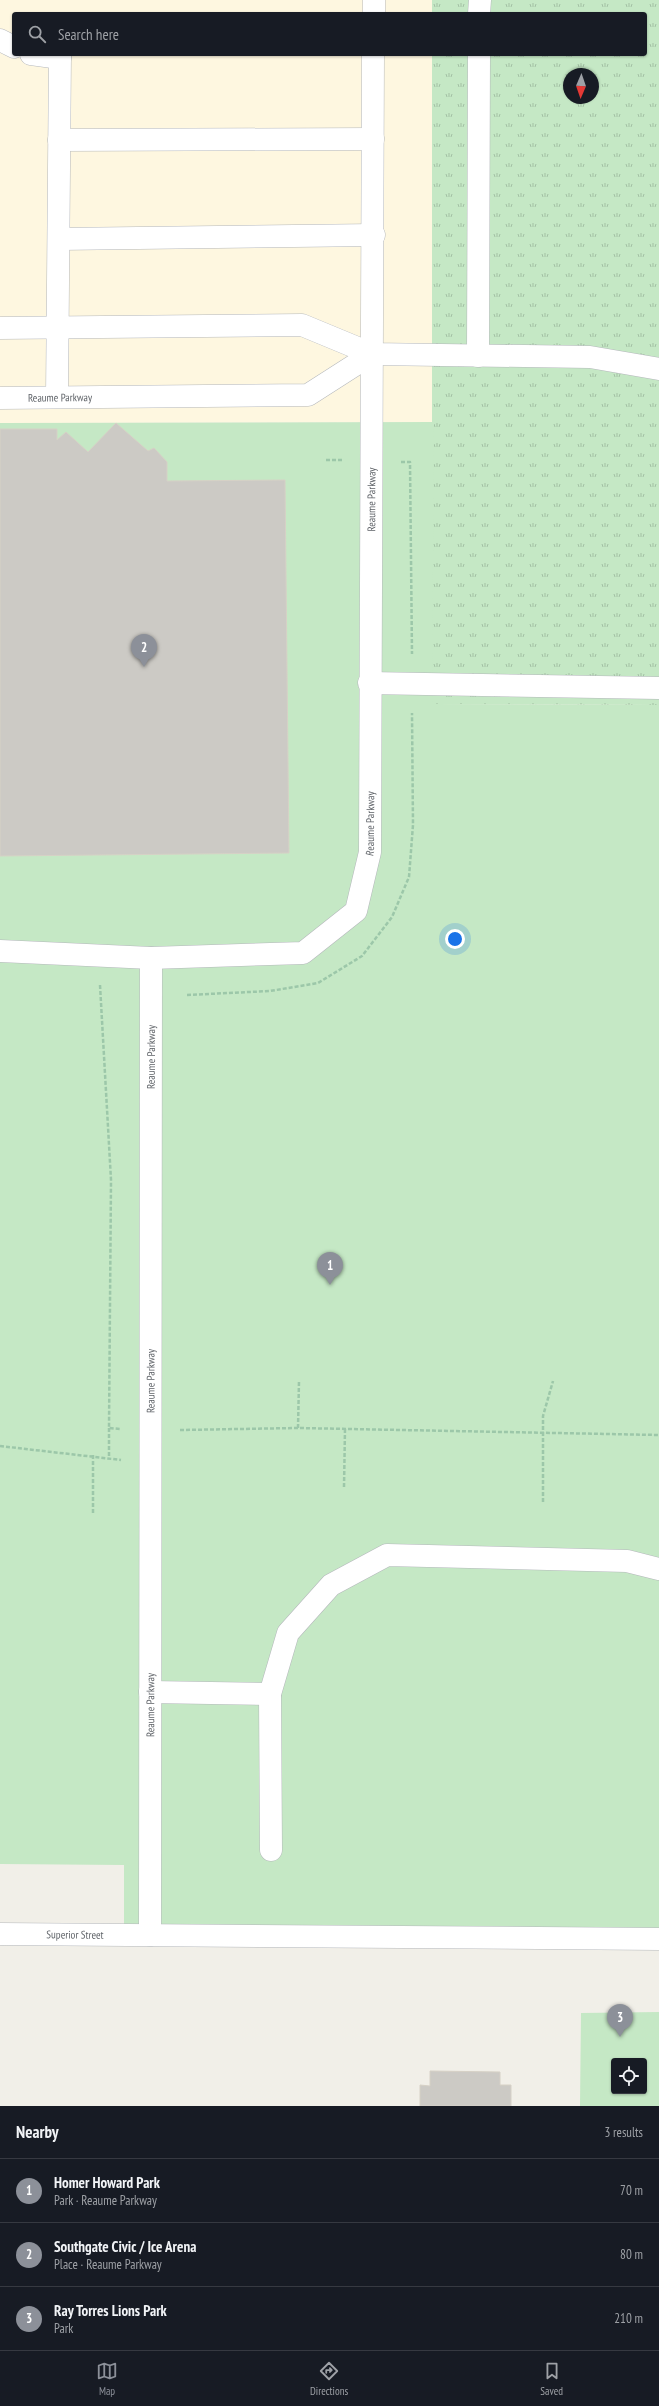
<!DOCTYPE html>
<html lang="en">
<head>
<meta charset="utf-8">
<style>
  :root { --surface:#171b24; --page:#242831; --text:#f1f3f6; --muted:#9ea1a6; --line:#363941; --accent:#8c9099 }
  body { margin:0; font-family:"PT Sans Narrow",sans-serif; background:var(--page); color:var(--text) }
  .controls { position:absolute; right:12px; bottom:12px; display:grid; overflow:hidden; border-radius:4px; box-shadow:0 1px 3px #0004 }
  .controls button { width:36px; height:36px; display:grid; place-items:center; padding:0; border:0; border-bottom:1px solid var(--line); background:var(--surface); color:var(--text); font:20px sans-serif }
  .compass { position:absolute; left:563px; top:68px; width:36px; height:36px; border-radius:50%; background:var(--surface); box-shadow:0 1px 3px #0004; rotate:182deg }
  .you { position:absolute; left:455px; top:939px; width:14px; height:14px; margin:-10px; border:3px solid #fff; border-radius:50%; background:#1a73e8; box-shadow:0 0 0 6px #1a73e833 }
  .badge { display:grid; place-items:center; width:26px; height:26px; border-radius:50%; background:var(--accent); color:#fff; font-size:13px; font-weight:700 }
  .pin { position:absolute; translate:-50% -33px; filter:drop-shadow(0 1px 2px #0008) }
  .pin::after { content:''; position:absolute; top:21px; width:14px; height:12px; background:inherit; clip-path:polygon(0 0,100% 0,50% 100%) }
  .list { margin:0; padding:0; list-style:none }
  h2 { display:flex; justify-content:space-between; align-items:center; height:52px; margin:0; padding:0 16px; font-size:17px }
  h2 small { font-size:13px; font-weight:400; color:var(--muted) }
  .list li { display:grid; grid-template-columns:26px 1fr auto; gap:12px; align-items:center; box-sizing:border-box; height:64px; padding:0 16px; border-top:1px solid var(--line) }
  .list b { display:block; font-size:15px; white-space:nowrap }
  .list p { margin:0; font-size:13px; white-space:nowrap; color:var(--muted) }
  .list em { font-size:13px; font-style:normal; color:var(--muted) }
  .icon { flex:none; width:22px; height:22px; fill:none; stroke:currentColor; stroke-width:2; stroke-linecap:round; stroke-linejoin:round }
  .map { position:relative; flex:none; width:659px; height:2106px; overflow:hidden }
  .search { position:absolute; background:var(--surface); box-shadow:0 1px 3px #0004; left:12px; right:12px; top:12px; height:44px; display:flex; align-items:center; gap:10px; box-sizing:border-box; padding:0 14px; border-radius:4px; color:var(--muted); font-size:15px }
  .sheet { height:244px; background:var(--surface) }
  nav { display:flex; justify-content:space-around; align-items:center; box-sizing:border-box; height:56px; border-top:1px solid var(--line); background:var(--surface); font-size:11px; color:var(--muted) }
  nav a { display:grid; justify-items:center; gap:2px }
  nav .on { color:var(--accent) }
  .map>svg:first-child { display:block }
  .commercial { fill:#fef7e0 }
  .grass { fill:url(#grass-tufts); fill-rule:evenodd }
  .park { fill:#c5e8c5; fill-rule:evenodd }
  .building { fill:#cccac5; stroke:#d6d1c6 }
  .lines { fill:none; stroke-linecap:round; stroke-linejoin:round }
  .minor-casing { stroke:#b5b8bc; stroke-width:23 }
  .path { stroke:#9cc7a9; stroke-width:2.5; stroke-dasharray:4 2; stroke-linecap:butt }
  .minor { stroke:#fff; stroke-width:22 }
  .labels { text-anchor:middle; stroke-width:3; stroke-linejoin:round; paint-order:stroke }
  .street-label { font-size:11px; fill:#5f6368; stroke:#fff }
</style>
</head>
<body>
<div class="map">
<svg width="659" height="2106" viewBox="0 0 659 2106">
  <defs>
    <pattern id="grass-tufts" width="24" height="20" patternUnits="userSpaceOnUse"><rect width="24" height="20" fill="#c5e8c5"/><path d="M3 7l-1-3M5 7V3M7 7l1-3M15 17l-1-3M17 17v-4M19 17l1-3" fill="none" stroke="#a3c0a4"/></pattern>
  </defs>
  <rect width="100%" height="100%" fill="#f1efe8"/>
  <!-- commercial -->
  <path class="commercial" d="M0 0H432V14H14V54H432L434 422 0 423Z"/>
  <!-- grass -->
  <path class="grass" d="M432 0H659V705L432 704V54H645V14H432ZM569 74H593V98H569Z"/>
  <!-- park -->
  <path class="park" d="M434 422 432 704 659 705V1936L124 1929V1865L0 1864V423Z
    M659 2012V2106H580L581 2013ZM614 2061H644V2091H614Z"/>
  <!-- building -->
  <path class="building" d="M116 423 148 451 154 448 167 462V481L285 480 289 853 0 856V429H57V440L66 432 88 452Z
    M430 2071 500 2072V2085H511V2106H420V2085L430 2086Z"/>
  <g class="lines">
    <!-- minor casing -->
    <g class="minor-casing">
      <g id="minor">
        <path d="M374 14V0"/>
        <path d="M479 14 480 0"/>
        <path d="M0 40 14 47"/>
        <path d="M31 54 60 58"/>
        <path d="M59 140 373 139"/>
        <path d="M59 239 374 235"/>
        <path d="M0 328 302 325 372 354 590 357 659 369"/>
        <path d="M478 356 479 54"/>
        <path d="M57 397 60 54"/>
        <path id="s1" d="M0 398 308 395 372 354"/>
        <path d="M369 683 659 688"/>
        <path id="s2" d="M0 951 151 958 303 953 356 911 370 852 373 54"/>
        <path d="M150 1692 270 1694"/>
        <path d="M271 1850 270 1694 288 1633 331 1585 387 1555 627 1561 659 1569"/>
        <path id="s3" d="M0 1934 659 1939"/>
        <path id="s4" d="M150 1935 151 958"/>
      </g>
    </g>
    <!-- path -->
    <path class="path" d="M326 460H342
      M401 462H410L412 654
      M100 985 111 1180 109 1428 120 1429
      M187 995 270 991 318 983 362 956 392 917 409 877 413 825 412 713
      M109 1428V1458
      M298 1428 299 1381
      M180 1430 298 1428 659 1435
      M0 1446 121 1460
      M344 1487 345 1429
      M543 1502V1416L553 1381
      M93 1513V1455"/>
    <!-- minor -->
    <use href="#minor" class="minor"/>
  </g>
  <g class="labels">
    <!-- street labels -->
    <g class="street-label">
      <text dy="4" stroke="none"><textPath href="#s1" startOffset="60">Reaume Parkway</textPath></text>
      <text dy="4" stroke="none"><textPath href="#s2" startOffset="784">Reaume Parkway</textPath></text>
      <text dy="4" stroke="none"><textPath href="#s2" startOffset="460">Reaume Parkway</textPath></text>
      <text dy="4" stroke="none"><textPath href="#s4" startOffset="878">Reaume Parkway</textPath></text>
      <text dy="4" stroke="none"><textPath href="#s4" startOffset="554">Reaume Parkway</textPath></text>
      <text dy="4" stroke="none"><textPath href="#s4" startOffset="230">Reaume Parkway</textPath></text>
      <text dy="4" stroke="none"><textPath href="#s3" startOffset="75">Superior Street</textPath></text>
    </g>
  </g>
</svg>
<div class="controls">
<button><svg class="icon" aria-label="locate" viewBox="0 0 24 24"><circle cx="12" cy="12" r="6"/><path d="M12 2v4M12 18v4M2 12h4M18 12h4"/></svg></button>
</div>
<svg class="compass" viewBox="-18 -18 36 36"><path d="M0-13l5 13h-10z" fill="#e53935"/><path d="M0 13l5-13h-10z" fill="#9ea1a6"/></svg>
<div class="you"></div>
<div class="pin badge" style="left:330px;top:1285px">1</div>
<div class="pin badge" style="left:144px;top:667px">2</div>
<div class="pin badge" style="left:620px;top:2037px">3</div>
<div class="search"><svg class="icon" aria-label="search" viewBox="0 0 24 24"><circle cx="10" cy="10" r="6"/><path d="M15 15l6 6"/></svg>Search here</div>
</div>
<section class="sheet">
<h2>Nearby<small>3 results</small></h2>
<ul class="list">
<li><span class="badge">1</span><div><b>Homer Howard Park</b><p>Park · Reaume Parkway</p></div><em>70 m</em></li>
<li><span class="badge">2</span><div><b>Southgate Civic / Ice Arena</b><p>Place · Reaume Parkway</p></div><em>80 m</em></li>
<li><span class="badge">3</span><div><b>Ray Torres Lions Park</b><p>Park</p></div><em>210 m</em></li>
</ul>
</section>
<nav>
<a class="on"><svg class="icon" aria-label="map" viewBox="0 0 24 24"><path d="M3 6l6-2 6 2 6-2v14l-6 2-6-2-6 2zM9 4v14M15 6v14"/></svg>Map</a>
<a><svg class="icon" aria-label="directions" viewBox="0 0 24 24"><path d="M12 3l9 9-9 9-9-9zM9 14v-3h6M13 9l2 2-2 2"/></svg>Directions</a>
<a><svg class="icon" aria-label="saved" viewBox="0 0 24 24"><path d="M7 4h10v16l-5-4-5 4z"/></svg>Saved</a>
</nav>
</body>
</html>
